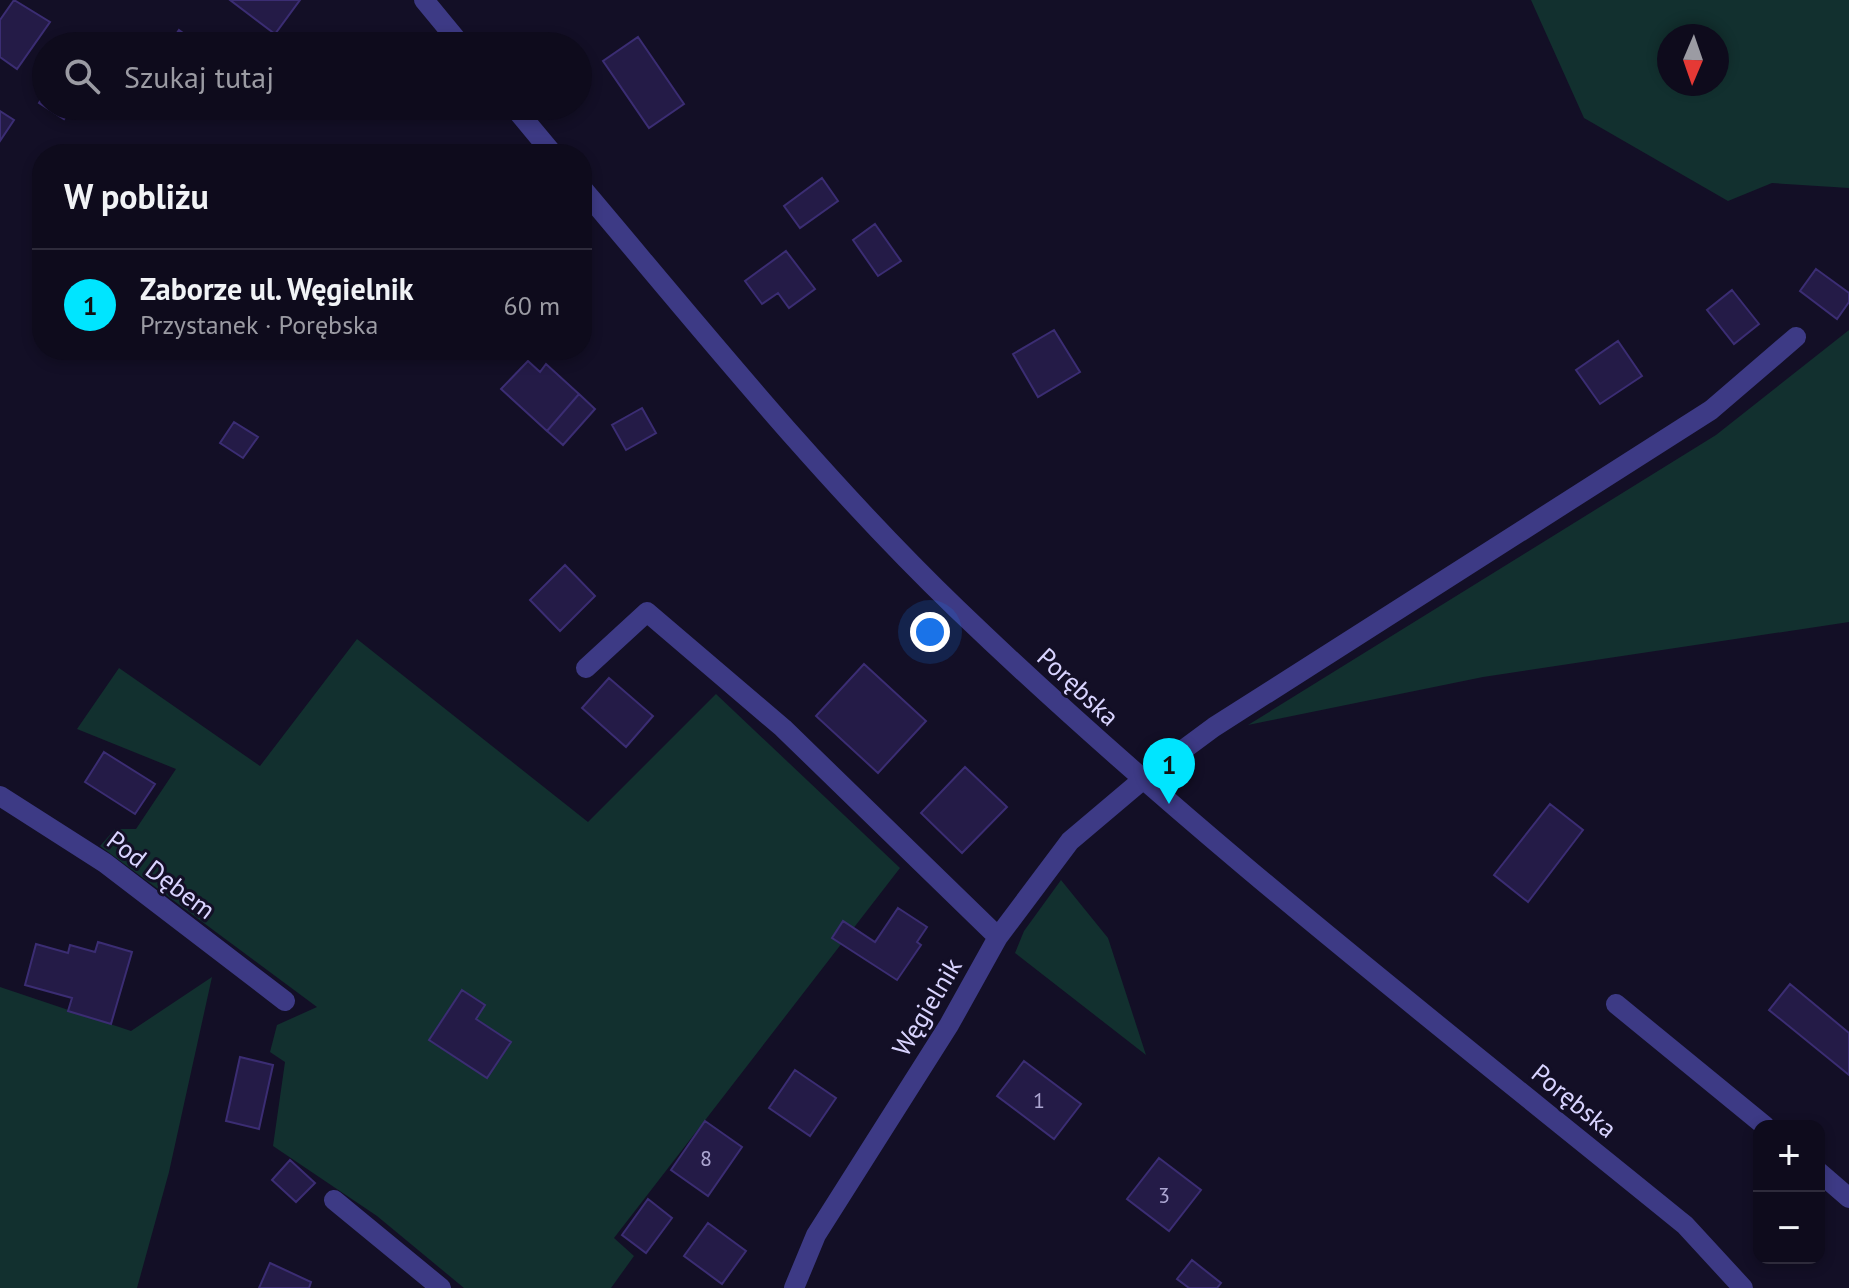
<!DOCTYPE html>
<html lang="pl">
<head>
<meta charset="utf-8">
<style>
  :root { --surface:#0e0b1c; --page:#1c1929; --text:#f1f3f6; --muted:#9b9ba3; --line:#2e2b3b; --accent:#00e5ff }
  body { margin:0; font-family:"PT Sans",sans-serif; background:var(--page); color:var(--text) }
  .controls { position:absolute; right:24px; bottom:24px; display:grid; overflow:hidden; border-radius:16px; box-shadow:0 4px 12px #0003 }
  .controls button { width:72px; height:72px; display:grid; place-items:center; padding:0; border:0; border-bottom:2px solid var(--line); background:var(--surface); color:var(--text); font:40px sans-serif }
  .compass { position:absolute; left:1657px; top:24px; width:72px; height:72px; border-radius:50%; background:var(--surface); box-shadow:0 4px 12px #0003; rotate:182deg }
  .you { position:absolute; left:930px; top:632px; width:28px; height:28px; margin:-20px; border:6px solid #fff; border-radius:50%; background:#1a73e8; box-shadow:0 0 0 12px #1a73e833 }
  .badge { display:grid; place-items:center; width:52px; height:52px; border-radius:50%; background:var(--accent); color:#111; font-size:26px; font-weight:700 }
  .pin { position:absolute; translate:-50% -66px; filter:drop-shadow(0 2px 4px #0008) }
  .pin::after { content:''; position:absolute; top:42px; width:28px; height:24px; background:inherit; clip-path:polygon(0 0,100% 0,50% 100%) }
  .list { margin:0; padding:0; list-style:none }
  h2 { display:flex; justify-content:space-between; align-items:center; height:104px; margin:0; padding:0 32px; font-size:34px }
  h2 small { font-size:26px; font-weight:400; color:var(--muted) }
  .list li { display:grid; grid-template-columns:52px 1fr auto; gap:24px; align-items:center; box-sizing:border-box; height:112px; padding:0 32px; border-top:2px solid var(--line) }
  .list b { display:block; font-size:30px; white-space:nowrap }
  .list p { margin:0; font-size:26px; white-space:nowrap; color:var(--muted) }
  .list em { font-size:26px; font-style:normal; color:var(--muted) }
  .icon { flex:none; width:44px; height:44px; fill:none; stroke:currentColor; stroke-width:2; stroke-linecap:round; stroke-linejoin:round }
  .map { position:relative; flex:none; width:1849px; height:1288px; overflow:hidden }
  .search { position:absolute; background:var(--surface); box-shadow:0 4px 12px #0003; left:32px; top:32px; width:560px; height:88px; display:flex; align-items:center; gap:20px; box-sizing:border-box; padding:0 28px; border-radius:44px; color:var(--muted); font-size:30px }
  .panel { position:absolute; background:var(--surface); box-shadow:0 4px 12px #0003; left:32px; top:144px; width:560px; height:216px; border-radius:32px }
  .map>svg:first-child { display:block }
  .green { fill:#12302f; fill-rule:evenodd }
  .building { fill:#241b47; stroke:#3b2d73; stroke-width:2 }
  .lines { fill:none; stroke-linecap:round; stroke-linejoin:round }
  .minor { stroke:#3d3a85; stroke-width:20 }
  .labels { text-anchor:middle; stroke-width:6; stroke-linejoin:round; paint-order:stroke }
  .number-label { font-size:22px; fill:#aca6d1 }
  .street-label { font-size:26px; fill:#d9d4ff; stroke:#130f26 }
</style>
</head>
<body>
<div class="map">
<svg width="1849" height="1288" viewBox="0 0 1849 1288">
  <rect width="100%" height="100%" fill="#130f26"/>
  <!-- green -->
  <path class="green" d="M1531 0H1849V188L1772 183 1728 201 1584 118ZM1717 36V84H1669V36Z
    M1849 330V622L1483 677 1248 725 1716 435Z
    M357 639 588 822 716 694 900 868 614 1238 634 1256 611 1288H464L377 1216 273 1146 285 1062 270 1052 277 1025 317 1007 100 846 115 829H136L176 769 77 729 119 668 260 766Z
    M1061 880 1108 938 1146 1055 1015 953 1024 931Z
    M212 977 169 1172 137 1288H0V987L131 1031Z"/>
  <!-- building -->
  <path class="building" d="M14 0 50 22 17 69 0 57V20Z
    M230 0H300L275 34Z
    M179 30 201 46H168Z
    M638 37 684 104 649 128 603 61Z
    M46 92V106H72L64 119 39 103Z
    M0 111 14 120 0 141Z
    M822 178 838 201 800 228 784 206Z
    M875 224 901 261 878 276 853 240Z
    M786 251 815 289 789 308 778 293 762 304 745 281Z
    M1816 269 1849 293V302L1837 319 1800 291Z
    M1732 290 1759 324 1734 344 1707 310Z
    M1054 330 1080 372 1038 397 1013 354Z
    M1618 341 1642 376 1600 404 1576 370Z
    M528 361 540 372 546 364 579 394 547 431 501 389Z
    M579 394 595 409 563 445 547 431Z
    M642 408 656 433 626 450 612 425Z
    M234 422 258 437 243 458 220 443Z
    M565 565 595 596 560 631 530 600Z
    M864 664 926 721 878 773 816 716Z
    M609 678 653 716 626 747 582 708Z
    M104 752 155 784 135 814 85 782Z
    M965 767 1007 807 962 853 921 813Z
    M1550 804 1583 830 1528 902 1494 875Z
    M898 908 927 927 917 942 921 945 897 980 832 938 843 921 875 942Z
    M98 942 132 952 111 1024 68 1011 72 998 25 985 36 944 68 953 70 945 95 952Z
    M1790 984 1849 1033V1075L1769 1010Z
    M462 990 485 1005 476 1019 511 1042 487 1078 429 1040Z
    M240 1057 273 1065 259 1129 226 1121Z
    M1024 1061 1081 1104 1054 1139 997 1096Z
    M795 1070 836 1098 810 1136 769 1108Z
    M705 1121 742 1147 708 1196 671 1170Z
    M1159 1158 1201 1190 1169 1231 1127 1199Z
    M290 1160 315 1183 296 1202 272 1180Z
    M648 1199 672 1218 646 1253 622 1235Z
    M708 1223 746 1251 722 1284 684 1256Z
    M1192 1260 1221 1283 1217 1288H1189L1177 1279Z
    M270 1263 311 1282 309 1288H259Z"/>
  <g class="lines">
    <!-- minor -->
    <path class="minor" d="M424 0 462 46
      M513 106 553 154
      M582 188C703 331 822 479 957 609 1187 830 1438 1024 1685 1225L1743 1288
      M586 668 647 612 783 728 998 937
      M0 796 105 863 285 1001
      M1616 1004 1765 1126
      M1819 1172 1849 1198
      M334 1200 441 1288
      M794 1288 816 1235 949 1025 998 937 1070 841 1141 781 1214 727 1711 410 1796 337"/>
  </g>
  <g class="labels">
    <!-- number labels -->
    <g class="number-label">
      <text x="1039" y="1108">1</text>
      <text x="706" y="1166">8</text>
      <text x="1164" y="1203">3</text>
    </g>
    <!-- street labels -->
    <g class="street-label">
      <text transform="translate(1078 687) rotate(43)" y="9">Porębska</text>
      <text transform="translate(161 875) rotate(37)" y="9">Pod Dębem</text>
      <text transform="translate(927 1007) rotate(-59)" y="9">Węgielnik</text>
      <text transform="translate(1574 1101) rotate(39)" y="9">Porębska</text>
    </g>
  </g>
</svg>
<div class="controls">
<button>+</button>
<button>−</button>
</div>
<svg class="compass" viewBox="-18 -18 36 36"><path d="M0-13l5 13h-10z" fill="#e53935"/><path d="M0 13l5-13h-10z" fill="#9b9ba3"/></svg>
<div class="you"></div>
<div class="pin badge" style="left:1169px;top:804px">1</div>
<div class="search"><svg class="icon" aria-label="search" viewBox="0 0 24 24"><circle cx="10" cy="10" r="6"/><path d="M15 15l6 6"/></svg>Szukaj tutaj</div>
<section class="panel">
<h2>W pobliżu<small></small></h2>
<ul class="list">
<li><span class="badge">1</span><div><b>Zaborze ul. Węgielnik</b><p>Przystanek · Porębska</p></div><em>60 m</em></li>
</ul>
</section>
</div>
</body>
</html>
